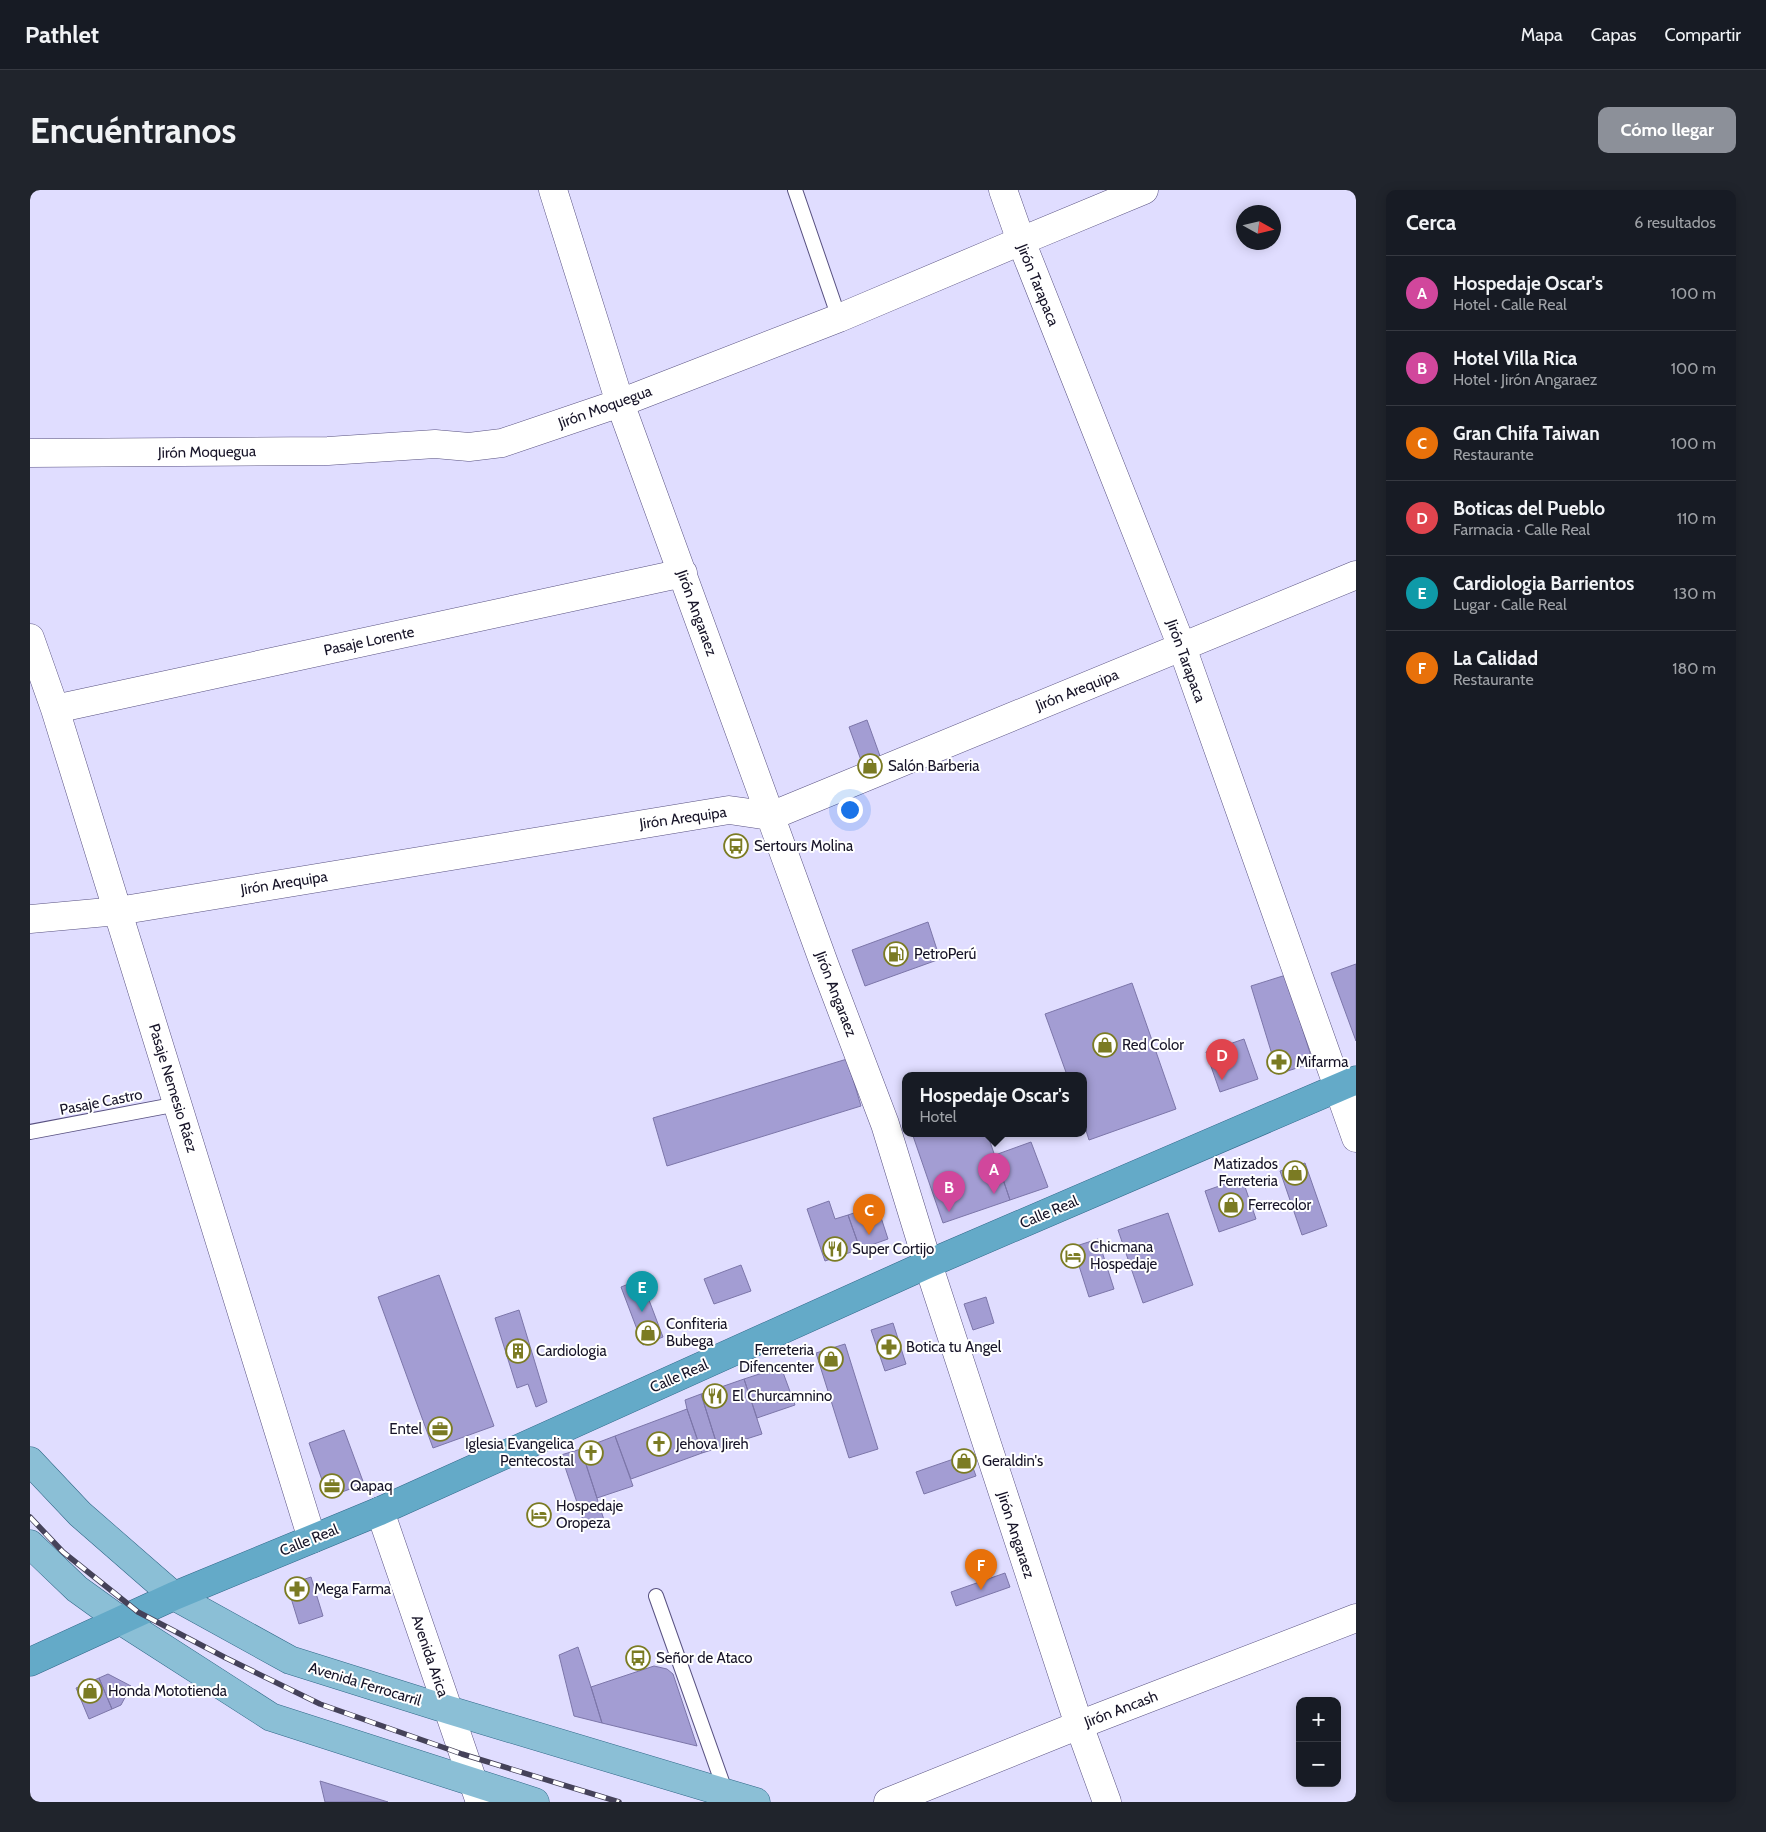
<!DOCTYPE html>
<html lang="es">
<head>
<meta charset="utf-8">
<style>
  :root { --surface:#171b24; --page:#20242c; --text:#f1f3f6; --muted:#9ea1a6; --line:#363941; --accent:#8c9099 }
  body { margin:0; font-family:Cabin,sans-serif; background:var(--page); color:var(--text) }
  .controls { position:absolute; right:15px; bottom:15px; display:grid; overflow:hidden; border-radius:10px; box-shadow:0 2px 12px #0003 }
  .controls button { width:45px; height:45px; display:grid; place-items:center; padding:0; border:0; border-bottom:1px solid var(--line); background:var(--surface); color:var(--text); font:25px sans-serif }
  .compass { position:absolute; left:1206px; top:15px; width:45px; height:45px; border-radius:50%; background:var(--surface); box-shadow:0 2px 12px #0003; rotate:98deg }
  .you { position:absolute; left:819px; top:619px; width:18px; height:18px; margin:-12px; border:4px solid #fff; border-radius:50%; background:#1a73e8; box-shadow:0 0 0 8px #1a73e833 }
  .badge { display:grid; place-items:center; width:32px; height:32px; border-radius:50%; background:var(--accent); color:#fff; font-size:16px; font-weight:700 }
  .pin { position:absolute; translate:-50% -41px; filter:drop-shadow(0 1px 2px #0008) }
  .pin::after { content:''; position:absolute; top:26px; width:18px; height:15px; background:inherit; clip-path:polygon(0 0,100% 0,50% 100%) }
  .popup { position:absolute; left:872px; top:882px; width:185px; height:65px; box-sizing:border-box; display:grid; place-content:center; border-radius:10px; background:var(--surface); filter:drop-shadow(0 1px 4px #0005); font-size:16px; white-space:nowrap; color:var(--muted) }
  .popup b { font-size:19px; color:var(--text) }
  .popup::after { content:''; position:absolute; left:50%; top:100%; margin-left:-10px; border:10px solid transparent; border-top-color:var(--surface) }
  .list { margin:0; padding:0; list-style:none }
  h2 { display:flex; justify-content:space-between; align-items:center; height:65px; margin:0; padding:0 20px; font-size:21px }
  h2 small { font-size:16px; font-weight:400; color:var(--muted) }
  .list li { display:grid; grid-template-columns:32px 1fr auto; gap:15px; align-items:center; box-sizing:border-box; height:75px; padding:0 20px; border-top:1px solid var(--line) }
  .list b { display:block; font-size:19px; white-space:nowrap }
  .list p { margin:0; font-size:16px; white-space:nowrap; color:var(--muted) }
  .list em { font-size:16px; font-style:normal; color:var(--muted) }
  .map { position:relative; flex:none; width:1326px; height:1612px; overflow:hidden; border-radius:10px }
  header { display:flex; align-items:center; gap:30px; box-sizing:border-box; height:70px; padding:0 25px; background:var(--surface); border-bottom:1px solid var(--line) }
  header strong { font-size:24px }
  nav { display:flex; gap:28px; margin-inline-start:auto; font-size:18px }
  .intro { display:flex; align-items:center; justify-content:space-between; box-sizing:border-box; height:120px; padding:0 30px }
  h1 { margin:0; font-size:35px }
  .button { padding:12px 22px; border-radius:10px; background:var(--accent); color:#fff; font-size:18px; font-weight:700 }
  main { display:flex; gap:30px; padding:0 30px }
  aside { flex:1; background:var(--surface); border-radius:10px; box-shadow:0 2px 12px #0003 }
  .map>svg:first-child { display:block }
  .building { fill:#a39dd3; stroke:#7c76a9 }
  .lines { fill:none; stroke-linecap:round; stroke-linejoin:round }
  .service-casing { stroke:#585181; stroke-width:16 }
  .minor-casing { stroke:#585181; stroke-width:29 }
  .tertiary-casing { stroke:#585181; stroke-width:29 }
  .primary-casing { stroke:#306888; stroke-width:29 }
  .trunk-casing { stroke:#306888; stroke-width:29 }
  .service { stroke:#fff; stroke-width:14 }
  .minor { stroke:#fff; stroke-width:28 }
  .tertiary { stroke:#fff; stroke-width:28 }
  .primary { stroke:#8bbfd6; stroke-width:28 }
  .trunk { stroke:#64aac8; stroke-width:28 }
  .rail-casing { stroke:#454259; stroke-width:5.5 }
  .rail { stroke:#fff; stroke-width:4; stroke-dasharray:11; stroke-linecap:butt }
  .labels { text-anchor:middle; stroke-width:4; stroke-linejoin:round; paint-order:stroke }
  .street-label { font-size:15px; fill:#171428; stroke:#fff }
  .poi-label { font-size:15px; fill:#171428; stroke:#fff; text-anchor:start }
</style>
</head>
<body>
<header>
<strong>Pathlet</strong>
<nav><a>Mapa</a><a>Capas</a><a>Compartir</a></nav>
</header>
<div class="intro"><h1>Encuéntranos</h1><a class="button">Cómo llegar</a></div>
<main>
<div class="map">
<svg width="1326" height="1612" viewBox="0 0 1326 1612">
  <rect width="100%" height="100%" fill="#e0ddff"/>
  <!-- building -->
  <path class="building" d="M837 530 854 577 836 584 819 537Z
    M898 732 910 769 835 796 822 760Z
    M1326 774V851L1301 783Z
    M1256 785 1283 873 1248 884 1221 796Z
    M1102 793 1146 919 1059 950 1053 931V885H1037L1015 824Z
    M1214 849 1228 889 1190 902 1176 862Z
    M817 869 831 916 637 976 623 928Z
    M882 943H957L980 1010 913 1033Z
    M1001 952 1018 997 980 1010 965 965Z
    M1275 973 1297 1036 1272 1045 1250 981Z
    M1212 988 1226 1029 1189 1042 1175 1001Z
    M799 1011 805 1029 818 1025 830 1059 795 1071 777 1019Z
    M847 1015 858 1049 830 1059 818 1025Z
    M1138 1023 1163 1095 1113 1113 1088 1040Z
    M1068 1049 1084 1099 1059 1107 1043 1057Z
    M711 1075 721 1101 684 1114 674 1089Z
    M409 1085 464 1236 403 1258 348 1107Z
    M611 1089 633 1147 613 1155 591 1097Z
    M956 1107 964 1133 943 1140 934 1114Z
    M489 1120 517 1212 506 1217 498 1194 487 1198 465 1128Z
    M863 1133 876 1174 855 1181 841 1140Z
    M815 1154 848 1259 819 1268 786 1163Z
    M751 1177 765 1215 727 1228 714 1189Z
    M714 1189 732 1244 688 1258 671 1204Z
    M671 1204 688 1258 672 1263 657 1219 655 1210Z
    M657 1219 672 1263 601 1289 585 1246Z
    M314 1240 334 1294 298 1307 279 1253Z
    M585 1246 603 1296 567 1308 551 1259Z
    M551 1259 575 1333 556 1339 531 1265Z
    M938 1264 946 1286 894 1304 886 1282Z
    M975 1383 980 1397 926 1416 921 1402Z
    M281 1387 293 1426 269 1434 257 1395Z
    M548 1457 561 1497 572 1533 544 1526 529 1465Z
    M624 1476 637 1479 643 1484 667 1556 572 1533 561 1497Z
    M78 1484 101 1496 91 1515 82 1519 69 1488Z
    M69 1488 82 1519 59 1529 46 1498Z
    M290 1591 358 1612H295Z"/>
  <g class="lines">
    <!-- service casing -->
    <g class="service-casing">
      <path id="service" d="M765 0 809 128
        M0 942 148 914
        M626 1406 696 1603"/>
    </g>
    <!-- minor casing -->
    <g class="minor-casing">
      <path id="minor" d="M523 0 590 213 795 776 855 934 898 1074 1049 1535 1077 1612
        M0 263 298 261 405 254 439 257 472 253 590 213 809 128 991 51 1114 0
        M0 448 25 519 282 1349
        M25 519 653 383
        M0 729 88 721 699 620 741 626 1326 385
        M350 1321 450 1612
        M858 1612 1049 1535 1326 1428"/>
    </g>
    <!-- tertiary casing -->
    <g class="tertiary-casing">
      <path id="tertiary" d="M973 0 991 51 1152 457 1326 948"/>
    </g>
    <!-- primary casing -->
    <g class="primary-casing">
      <path id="primary" d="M0 1271 50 1324 144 1406 260 1470 419 1520 726 1612
        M0 1354 47 1399 90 1430 241 1527 505 1612"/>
    </g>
    <!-- trunk casing -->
    <g class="trunk-casing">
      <path id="trunk" d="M0 1472 144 1406 350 1321 898 1074 1326 890"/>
    </g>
    <!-- service -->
    <use href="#service" class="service"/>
    <!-- minor -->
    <use href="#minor" class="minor"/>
    <!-- tertiary -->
    <use href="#tertiary" class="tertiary"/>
    <!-- primary -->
    <use href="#primary" class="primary"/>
    <!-- trunk -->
    <use href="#trunk" class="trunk"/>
    <!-- rail casing -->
    <g class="rail-casing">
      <path id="rail" d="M0 1327 33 1362 108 1422 196 1468 290 1514 432 1564 589 1612"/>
    </g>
    <!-- rail -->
    <use href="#rail" class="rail"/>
  </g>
  <!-- icons -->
  <defs>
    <g id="shop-ring" transform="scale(1.25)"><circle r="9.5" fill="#fff" stroke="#7b7b23" stroke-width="1.5"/><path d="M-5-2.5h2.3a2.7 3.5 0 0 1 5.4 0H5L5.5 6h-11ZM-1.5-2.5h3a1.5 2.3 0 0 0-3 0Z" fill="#7b7b23"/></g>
    <g id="bus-ring" transform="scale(1.25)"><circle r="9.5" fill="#fff" stroke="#7b7b23" stroke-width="1.5"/><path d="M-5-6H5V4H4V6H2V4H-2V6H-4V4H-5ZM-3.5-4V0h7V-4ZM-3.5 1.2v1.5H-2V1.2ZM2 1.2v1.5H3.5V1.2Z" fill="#7b7b23"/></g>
    <g id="fuel-ring" transform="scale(1.25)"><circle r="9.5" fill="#fff" stroke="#7b7b23" stroke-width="1.5"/><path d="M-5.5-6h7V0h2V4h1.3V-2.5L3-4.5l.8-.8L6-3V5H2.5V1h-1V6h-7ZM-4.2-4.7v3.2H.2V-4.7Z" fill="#7b7b23"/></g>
    <g id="pharmacy-ring" transform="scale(1.25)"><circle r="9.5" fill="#fff" stroke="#7b7b23" stroke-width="1.5"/><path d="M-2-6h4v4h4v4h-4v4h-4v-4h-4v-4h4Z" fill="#7b7b23"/></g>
    <g id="restaurant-ring" transform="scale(1.25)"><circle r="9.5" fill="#fff" stroke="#7b7b23" stroke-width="1.5"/><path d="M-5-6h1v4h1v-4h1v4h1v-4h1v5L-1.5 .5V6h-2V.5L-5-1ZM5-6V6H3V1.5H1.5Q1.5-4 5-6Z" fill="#7b7b23"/></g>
    <g id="hotel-ring" transform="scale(1.25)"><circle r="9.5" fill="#fff" stroke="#7b7b23" stroke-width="1.5"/><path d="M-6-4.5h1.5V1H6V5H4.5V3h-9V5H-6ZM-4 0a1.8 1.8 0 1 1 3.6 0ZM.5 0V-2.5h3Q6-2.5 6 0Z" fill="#7b7b23"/></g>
    <g id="building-ring" transform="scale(1.25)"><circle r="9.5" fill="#fff" stroke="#7b7b23" stroke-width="1.5"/><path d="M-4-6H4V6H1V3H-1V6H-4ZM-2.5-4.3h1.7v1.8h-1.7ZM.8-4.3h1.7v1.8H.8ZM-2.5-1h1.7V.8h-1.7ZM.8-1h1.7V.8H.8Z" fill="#7b7b23"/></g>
    <g id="office-ring" transform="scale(1.25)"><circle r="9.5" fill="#fff" stroke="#7b7b23" stroke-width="1.5"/><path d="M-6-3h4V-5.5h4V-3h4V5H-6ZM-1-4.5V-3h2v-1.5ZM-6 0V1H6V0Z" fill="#7b7b23"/></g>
    <g id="church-ring" transform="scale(1.25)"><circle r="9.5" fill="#fff" stroke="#7b7b23" stroke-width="1.5"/><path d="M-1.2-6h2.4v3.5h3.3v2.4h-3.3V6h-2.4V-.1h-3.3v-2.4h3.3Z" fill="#7b7b23"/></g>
  </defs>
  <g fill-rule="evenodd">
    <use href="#shop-ring" x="840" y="576"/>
    <use href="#bus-ring" x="706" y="656"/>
    <use href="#fuel-ring" x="866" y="764"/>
    <use href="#shop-ring" x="1075" y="855"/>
    <use href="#pharmacy-ring" x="1249" y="872"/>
    <use href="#shop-ring" x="1265" y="983"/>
    <use href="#shop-ring" x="1201" y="1015"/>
    <use href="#restaurant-ring" x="805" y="1059"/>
    <use href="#hotel-ring" x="1043" y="1066"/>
    <use href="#shop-ring" x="618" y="1143"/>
    <use href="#pharmacy-ring" x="859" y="1157"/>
    <use href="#building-ring" x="488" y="1161"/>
    <use href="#shop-ring" x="801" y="1169"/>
    <use href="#restaurant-ring" x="685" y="1206"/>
    <use href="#office-ring" x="410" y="1239"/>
    <use href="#church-ring" x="629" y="1254"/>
    <use href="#church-ring" x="561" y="1263"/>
    <use href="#shop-ring" x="934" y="1271"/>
    <use href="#office-ring" x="302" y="1296"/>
    <use href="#hotel-ring" x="509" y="1325"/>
    <use href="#pharmacy-ring" x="267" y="1399"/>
    <use href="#bus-ring" x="608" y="1468"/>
    <use href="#shop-ring" x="60" y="1501"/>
  </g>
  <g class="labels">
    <!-- street labels -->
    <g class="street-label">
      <text transform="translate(1008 95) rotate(68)" y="5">Jirón Tarapaca</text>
      <text transform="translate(575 217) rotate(-20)" y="5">Jirón Moquegua</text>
      <text transform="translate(177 262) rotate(-1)" y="5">Jirón Moquegua</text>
      <text transform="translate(667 423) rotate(70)" y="5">Jirón Angaraez</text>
      <text transform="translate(339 451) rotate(-12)" y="5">Pasaje Lorente</text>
      <text transform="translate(1156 471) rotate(70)" y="5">Jirón Tarapaca</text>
      <text transform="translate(1047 500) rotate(-22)" y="5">Jirón Arequipa</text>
      <text transform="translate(653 628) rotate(-8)" y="5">Jirón Arequipa</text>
      <text transform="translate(254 693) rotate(-9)" y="5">Jirón Arequipa</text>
      <text transform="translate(806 804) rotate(69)" y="5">Jirón Angaraez</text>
      <text transform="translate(143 898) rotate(73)" y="5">Pasaje Nemesio Ráez</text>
      <text transform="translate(71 912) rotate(-11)" y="5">Pasaje Castro</text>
      <text transform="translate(1019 1022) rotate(-23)" y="5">Calle Real</text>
      <text transform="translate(649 1186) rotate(-24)" y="5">Calle Real</text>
      <text transform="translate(986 1345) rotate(72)" y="5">Jirón Angaraez</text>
      <text transform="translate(279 1350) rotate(-22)" y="5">Calle Real</text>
      <text transform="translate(400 1466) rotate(71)" y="5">Avenida Arica</text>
      <text transform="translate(335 1494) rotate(17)" y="5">Avenida Ferrocarril</text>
      <text transform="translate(1091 1519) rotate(-21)" y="5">Jirón Ancash</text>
    </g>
    <!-- poi labels -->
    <g class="poi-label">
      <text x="858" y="581">Salón Barberia</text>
      <text x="724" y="661">Sertours Molina</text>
      <text x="884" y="769">PetroPerú</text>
      <text x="1092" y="860">Red Color</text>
      <text x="1266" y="877">Mifarma</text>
      <text x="1248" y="979" text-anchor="end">Matizados<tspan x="1248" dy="17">Ferreteria</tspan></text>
      <text x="1218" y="1020">Ferrecolor</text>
      <text x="1060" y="1062">Chicmana<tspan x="1060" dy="17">Hospedaje</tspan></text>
      <text x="822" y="1064">Super Cortijo</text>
      <text x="636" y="1139">Confiteria<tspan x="636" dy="17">Bubega</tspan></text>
      <text x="876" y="1162">Botica tu Angel</text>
      <text x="784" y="1165" text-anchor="end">Ferreteria<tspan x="784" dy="17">Difencenter</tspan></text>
      <text x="506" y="1166">Cardiologia</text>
      <text x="702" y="1211">El Churcamnino</text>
      <text x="392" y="1244" text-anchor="end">Entel</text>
      <text x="544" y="1259" text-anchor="end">Iglesia Evangelica<tspan x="544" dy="17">Pentecostal</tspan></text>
      <text x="646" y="1259">Jehova Jireh</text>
      <text x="952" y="1276">Geraldin's</text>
      <text x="320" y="1301">Qapaq</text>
      <text x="526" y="1321">Hospedaje<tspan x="526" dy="17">Oropeza</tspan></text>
      <text x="284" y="1404">Mega Farma</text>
      <text x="626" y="1473">Señor de Ataco</text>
      <text x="78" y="1506">Honda Mototienda</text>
    </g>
  </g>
</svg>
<div class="controls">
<button>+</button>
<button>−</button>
</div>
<svg class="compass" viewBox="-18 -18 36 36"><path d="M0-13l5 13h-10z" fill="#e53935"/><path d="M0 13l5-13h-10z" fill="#9ea1a6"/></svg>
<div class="you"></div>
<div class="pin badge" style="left:964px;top:1004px;background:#d1479c">A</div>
<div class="popup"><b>Hospedaje Oscar's</b>Hotel</div>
<div class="pin badge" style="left:919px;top:1022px;background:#d1479c">B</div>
<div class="pin badge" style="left:839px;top:1045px;background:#e8710a">C</div>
<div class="pin badge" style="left:1192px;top:890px;background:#e0444e">D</div>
<div class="pin badge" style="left:612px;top:1122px;background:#0f9aa8">E</div>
<div class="pin badge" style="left:951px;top:1400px;background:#e8710a">F</div>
</div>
<aside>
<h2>Cerca<small>6 resultados</small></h2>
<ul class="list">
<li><span class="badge" style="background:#d1479c">A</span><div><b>Hospedaje Oscar's</b><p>Hotel · Calle Real</p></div><em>100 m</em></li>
<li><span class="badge" style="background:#d1479c">B</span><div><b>Hotel Villa Rica</b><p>Hotel · Jirón Angaraez</p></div><em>100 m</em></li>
<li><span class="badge" style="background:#e8710a">C</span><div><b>Gran Chifa Taiwan</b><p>Restaurante</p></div><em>100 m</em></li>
<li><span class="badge" style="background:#e0444e">D</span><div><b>Boticas del Pueblo</b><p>Farmacia · Calle Real</p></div><em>110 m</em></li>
<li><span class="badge" style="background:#0f9aa8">E</span><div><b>Cardiologia Barrientos</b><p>Lugar · Calle Real</p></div><em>130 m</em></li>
<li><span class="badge" style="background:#e8710a">F</span><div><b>La Calidad</b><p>Restaurante</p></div><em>180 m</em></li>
</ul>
</aside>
</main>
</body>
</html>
